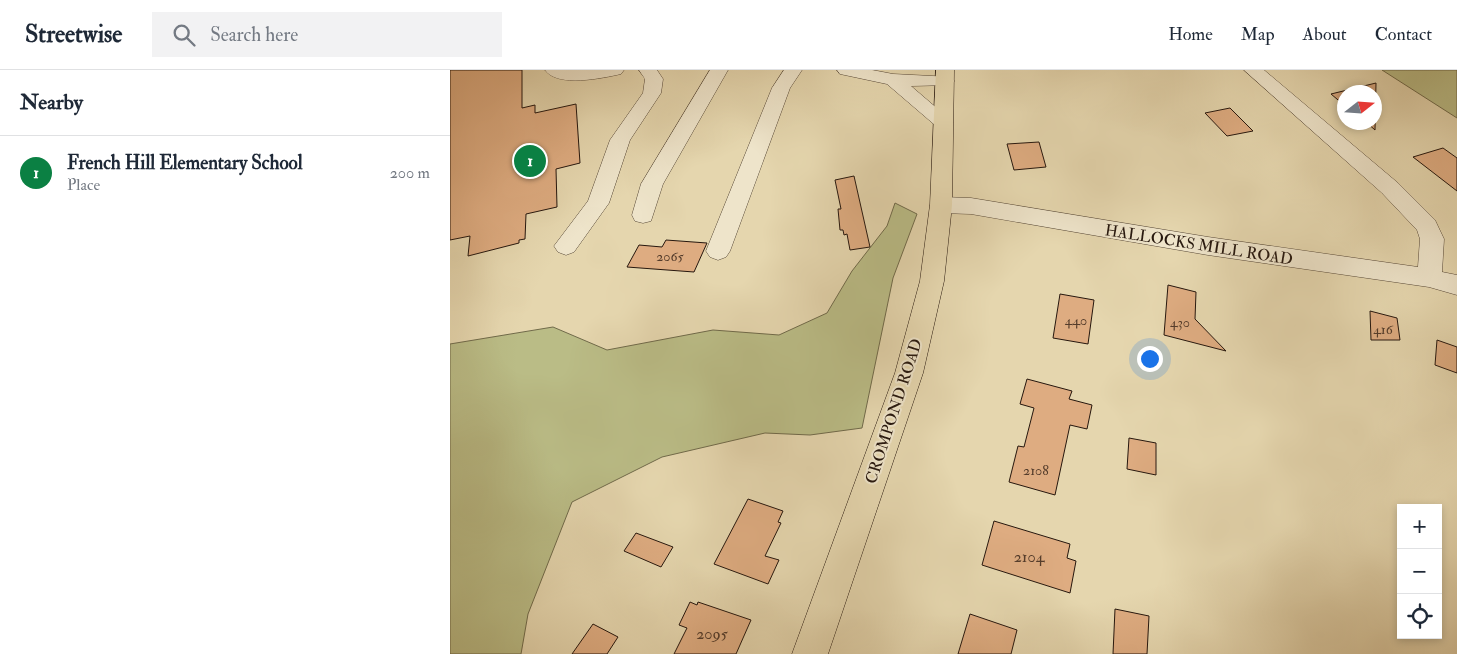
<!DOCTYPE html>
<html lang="en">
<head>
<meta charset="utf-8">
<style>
  :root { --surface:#fff; --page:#f2f2f3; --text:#1f2937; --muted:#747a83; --line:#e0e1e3; --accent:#0b8043 }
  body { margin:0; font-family:"IM FELL Double Pica",serif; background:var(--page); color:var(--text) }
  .controls { position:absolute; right:15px; bottom:15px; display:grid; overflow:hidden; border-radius:0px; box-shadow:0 2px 8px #0003 }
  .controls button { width:45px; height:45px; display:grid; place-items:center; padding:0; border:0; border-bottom:1px solid var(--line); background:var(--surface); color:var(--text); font:25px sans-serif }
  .compass { position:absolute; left:887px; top:15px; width:45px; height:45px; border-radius:50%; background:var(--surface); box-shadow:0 2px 8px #0003; rotate:73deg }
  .you { position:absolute; left:699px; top:288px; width:18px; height:18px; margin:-12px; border:4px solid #fff; border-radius:50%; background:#1a73e8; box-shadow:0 0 0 8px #1a73e833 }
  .badge { display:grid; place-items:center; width:32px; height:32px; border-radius:50%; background:var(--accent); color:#fff; font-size:16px; font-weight:700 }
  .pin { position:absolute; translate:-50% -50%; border:2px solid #fff; box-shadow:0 1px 5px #0006 }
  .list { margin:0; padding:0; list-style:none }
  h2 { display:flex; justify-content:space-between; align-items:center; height:65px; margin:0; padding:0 20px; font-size:21px }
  h2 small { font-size:16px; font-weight:400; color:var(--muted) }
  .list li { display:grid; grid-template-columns:32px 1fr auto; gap:15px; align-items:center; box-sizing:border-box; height:75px; padding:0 20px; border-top:1px solid var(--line) }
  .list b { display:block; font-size:19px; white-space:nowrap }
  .list p { margin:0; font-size:16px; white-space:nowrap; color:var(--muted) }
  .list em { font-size:16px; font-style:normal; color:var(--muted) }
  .icon { flex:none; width:28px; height:28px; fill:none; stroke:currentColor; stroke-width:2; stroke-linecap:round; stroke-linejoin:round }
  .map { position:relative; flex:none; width:1007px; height:584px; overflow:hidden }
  header { display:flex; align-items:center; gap:30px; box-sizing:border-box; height:70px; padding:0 25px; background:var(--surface); border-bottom:1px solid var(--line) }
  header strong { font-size:24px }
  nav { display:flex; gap:28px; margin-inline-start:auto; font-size:18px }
  .search { width:350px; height:45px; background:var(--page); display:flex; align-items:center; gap:12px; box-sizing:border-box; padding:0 18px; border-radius:0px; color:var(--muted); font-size:19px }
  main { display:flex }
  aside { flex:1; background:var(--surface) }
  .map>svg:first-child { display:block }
  .green { fill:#babc86; stroke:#706a4a }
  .building { fill:#deac81; stroke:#26170e }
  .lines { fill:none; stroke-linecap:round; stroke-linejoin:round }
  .minor-casing { stroke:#564736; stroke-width:1 }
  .highway-casing { stroke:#26170e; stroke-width:1 }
  .minor { fill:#eee4ca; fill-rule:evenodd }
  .highway { fill:#e5d6ae; fill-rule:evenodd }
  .labels { text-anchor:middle; stroke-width:4; stroke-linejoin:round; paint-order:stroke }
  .number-label { font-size:14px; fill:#543c2b }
  .street-label { font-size:16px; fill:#26170e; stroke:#eee4ca }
  .near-number-label { font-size:16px; fill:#543c2b }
</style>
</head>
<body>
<header>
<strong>Streetwise</strong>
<div class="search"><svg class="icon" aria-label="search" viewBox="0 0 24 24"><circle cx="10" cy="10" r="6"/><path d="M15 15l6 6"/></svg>Search here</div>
<nav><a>Home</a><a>Map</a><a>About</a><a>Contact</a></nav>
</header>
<main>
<aside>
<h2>Nearby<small></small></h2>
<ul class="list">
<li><span class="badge">1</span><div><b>French Hill Elementary School</b><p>Place</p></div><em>200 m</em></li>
</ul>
</aside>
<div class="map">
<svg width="1007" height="584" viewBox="0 0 1007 584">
  <rect width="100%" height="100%" fill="#e5d6ae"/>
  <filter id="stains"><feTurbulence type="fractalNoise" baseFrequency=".004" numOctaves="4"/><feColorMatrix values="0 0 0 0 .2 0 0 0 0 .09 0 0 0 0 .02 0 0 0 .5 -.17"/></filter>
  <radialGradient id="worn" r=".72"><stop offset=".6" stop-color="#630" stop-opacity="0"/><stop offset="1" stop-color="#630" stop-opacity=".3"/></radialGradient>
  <!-- green -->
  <path class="green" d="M932 0H1007V48Z
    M445 133 467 144 443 208 412 358 360 365 315 363 212 387 122 432 78 544 71 584H0V274L103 257 157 280 263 260 329 265 377 243 402 201 437 156Z"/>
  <!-- building -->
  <path class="building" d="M0 0H72V38L85 35V43L126 34 130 93 106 99 107 137 76 144 75 169 69 170V173L18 186 20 166 0 170Z
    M926 13 925 60 916 52H924V22H894V35L881 24Z
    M780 38 803 61 777 66 755 43Z
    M589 72 596 97 564 100 557 74Z
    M993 78 1007 88V121L963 87Z
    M404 106 420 177 400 180 397 164 394 165 393 160H390L388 139H391L385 110Z
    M216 170 257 173 244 202 177 197 189 175 212 177Z
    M718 215 746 222 745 249 776 281 714 265Z
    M610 224 644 230 638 274 603 268Z
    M920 241 947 248 950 270H921Z
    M987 270 1007 277V303L985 295Z
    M577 309 622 321 619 329 642 335 637 359 620 355 605 425 559 412 568 376 574 377 584 338 570 334Z
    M679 368 706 373V405L677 399Z
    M298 429 333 441 328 452 331 453 315 486 329 490 318 514 264 494Z
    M544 451 620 474 617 488 626 491 620 523 532 495Z
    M186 463 223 477 211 497 174 481Z
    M240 532 247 535 248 532 301 550 286 584H224L237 558 229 555Z
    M665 539 699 546 697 584H663Z
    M520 544 567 560 561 584H508Z
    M143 554 168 567 157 584H122Z"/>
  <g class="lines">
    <!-- minor casing -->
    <g class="minor-casing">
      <path id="minor" d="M95 0H174L171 4C153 8 107 18 95 0Z
        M189 0H207L213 9 211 23 180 70 159 133 124 182 116 185 108 182 104 176 138 131 160 70 193 23 195 9Z
        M260 0H278L213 114 201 151 193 153 185 151 182 145 191 114Z
        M334 0H352L340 18 280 181 276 187 268 190 260 187 256 181 322 18Z
        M387 0H422L443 4 502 7 504 11 502 15 461 16 503 52 500 56 493 58 486 56 437 14 390 4Z
        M794 0H814L948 113 985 150 994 169 992 202 1007 205V225L979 217 758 185 521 144 491 143 483 140 480 135 483 130 491 127 521 128 758 167 968 197 970 169 967 160 932 123Z"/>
    </g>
    <!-- highway casing -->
    <g class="highway-casing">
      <path id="highway" d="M486 0H504L502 135 494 211 473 303 378 584H342L445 303 470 211 480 135Z"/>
    </g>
    <!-- minor -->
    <use href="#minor" class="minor"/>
    <!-- highway -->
    <use href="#highway" class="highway"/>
  </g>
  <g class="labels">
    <!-- number labels -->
    <g class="number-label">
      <text x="220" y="191">2065</text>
      <text x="626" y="255">440</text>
      <text x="730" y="257">430</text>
      <text x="933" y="264">416</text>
      <text x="586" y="405">2108</text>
    </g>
    <!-- street labels -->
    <g class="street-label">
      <text transform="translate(749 174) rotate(9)" y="6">HALLOCKS MILL ROAD</text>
      <text transform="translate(443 341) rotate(-72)" y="6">CROMPOND ROAD</text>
    </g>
    <!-- near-number labels -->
    <g class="near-number-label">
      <text x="579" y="492">2104</text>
      <text x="262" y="569">2095</text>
    </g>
  </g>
  <rect width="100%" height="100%" filter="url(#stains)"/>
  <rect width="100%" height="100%" fill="url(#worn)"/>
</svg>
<div class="controls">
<button>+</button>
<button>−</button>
<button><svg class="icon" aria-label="locate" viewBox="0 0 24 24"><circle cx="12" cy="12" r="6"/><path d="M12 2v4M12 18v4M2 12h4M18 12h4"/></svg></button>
</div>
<svg class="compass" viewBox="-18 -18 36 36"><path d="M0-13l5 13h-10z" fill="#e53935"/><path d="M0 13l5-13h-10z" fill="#747a83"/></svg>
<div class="you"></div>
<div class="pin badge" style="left:80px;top:91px">1</div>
</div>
</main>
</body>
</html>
